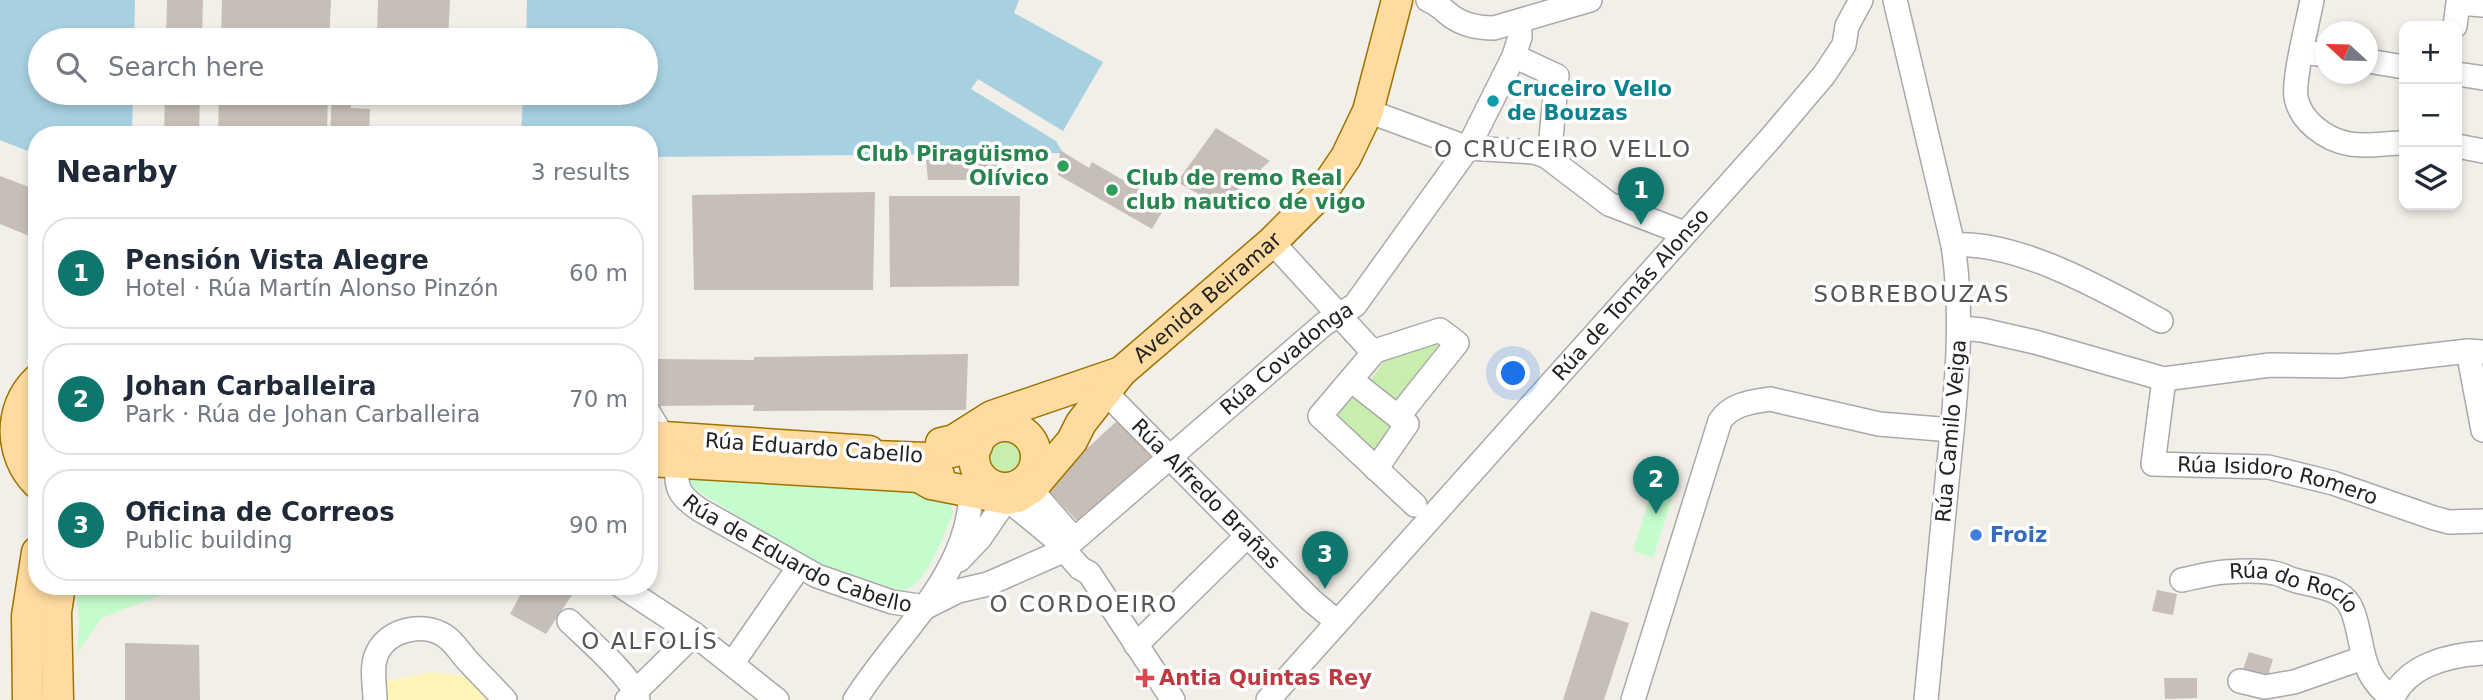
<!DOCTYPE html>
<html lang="en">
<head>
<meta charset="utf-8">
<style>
  :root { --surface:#fff; --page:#f6f6f7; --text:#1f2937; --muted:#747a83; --line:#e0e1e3; --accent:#0f766e }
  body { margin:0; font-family:"DejaVu Sans",sans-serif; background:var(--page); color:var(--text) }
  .controls { position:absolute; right:21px; top:21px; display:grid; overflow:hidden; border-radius:14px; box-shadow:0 4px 10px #0003 }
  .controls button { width:63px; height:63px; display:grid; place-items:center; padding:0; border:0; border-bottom:2px solid var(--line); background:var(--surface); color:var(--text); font:35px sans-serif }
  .compass { position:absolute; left:2315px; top:21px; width:63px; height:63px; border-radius:50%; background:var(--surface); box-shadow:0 4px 10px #0003; rotate:292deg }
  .you { position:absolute; left:1514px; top:374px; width:24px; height:24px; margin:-18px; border:5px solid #fff; border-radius:50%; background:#1a73e8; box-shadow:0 0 0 10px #1a73e833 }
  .badge { display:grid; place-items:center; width:46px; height:46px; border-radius:50%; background:var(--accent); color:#fff; font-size:23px; font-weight:700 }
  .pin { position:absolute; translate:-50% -58px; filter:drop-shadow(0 2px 4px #0008) }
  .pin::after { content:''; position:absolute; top:37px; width:24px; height:21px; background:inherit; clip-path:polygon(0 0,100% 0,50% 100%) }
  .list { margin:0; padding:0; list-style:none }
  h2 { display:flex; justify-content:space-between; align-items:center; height:91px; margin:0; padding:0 28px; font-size:30px }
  h2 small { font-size:23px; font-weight:400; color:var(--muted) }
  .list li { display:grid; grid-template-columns:46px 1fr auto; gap:21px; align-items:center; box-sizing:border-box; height:112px; margin:0 14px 14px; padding:0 14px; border:2px solid var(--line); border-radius:28px }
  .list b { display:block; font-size:26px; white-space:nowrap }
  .list p { margin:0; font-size:23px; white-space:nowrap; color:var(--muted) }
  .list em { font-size:23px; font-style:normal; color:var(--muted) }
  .icon { flex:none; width:38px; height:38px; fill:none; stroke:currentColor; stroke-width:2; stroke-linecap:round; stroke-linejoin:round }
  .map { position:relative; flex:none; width:2483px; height:700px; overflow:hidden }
  .search { position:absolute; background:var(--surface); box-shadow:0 4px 10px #0003; left:28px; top:28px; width:630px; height:77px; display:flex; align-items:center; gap:18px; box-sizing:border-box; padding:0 24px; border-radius:38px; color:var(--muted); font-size:26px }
  .panel { position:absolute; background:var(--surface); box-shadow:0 4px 10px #0003; left:28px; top:126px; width:630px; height:469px; border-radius:28px }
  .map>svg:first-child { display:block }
  .grass { fill:#c9edad }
  .sand { fill:#fff5b9 }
  .park { fill:#c5fccd }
  .water { fill:#a7d1e1 }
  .building { fill:#c7bfb7 }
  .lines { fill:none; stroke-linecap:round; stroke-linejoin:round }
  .minor-casing { stroke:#a9a9a9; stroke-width:26 }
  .major-casing { stroke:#9f7300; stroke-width:33 }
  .minor { stroke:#fff; stroke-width:23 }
  .major { stroke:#ffdba0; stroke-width:30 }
  .culture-dot { fill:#0f9aa8; stroke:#fff; stroke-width:2.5 }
  .leisure-dot { fill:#2e9e5b; stroke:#fff; stroke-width:2.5 }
  .shop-dot { fill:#3f7fe0; stroke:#fff; stroke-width:2.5 }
  .health-dot { fill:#e0444e; stroke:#fff; stroke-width:2.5 }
  .labels { text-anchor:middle; stroke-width:7; stroke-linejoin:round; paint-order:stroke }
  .culture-label { font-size:21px; font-weight:bold; fill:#0d838f; stroke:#fff; text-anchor:start }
  .leisure-label { font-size:21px; font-weight:bold; fill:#27864d; stroke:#fff; text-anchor:end }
  .street-label { font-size:21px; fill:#222; stroke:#fff }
  .shop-label { font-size:21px; font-weight:bold; fill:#366cbe; stroke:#fff; text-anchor:start }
  .health-label { font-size:21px; font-weight:bold; fill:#be3a42; stroke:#fff; text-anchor:start }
  .neighbourhood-label { font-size:23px; letter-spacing:2px; fill:#555; stroke:#fff }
</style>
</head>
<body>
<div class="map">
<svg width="2483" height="700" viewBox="0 0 2483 700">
  <rect width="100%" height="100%" fill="#f2efe8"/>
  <!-- grass -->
  <path class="grass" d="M1430 340 1441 348 1394 402 1369 382 1385 360Z
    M1355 395 1392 425 1373 452 1335 417Z
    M983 456a23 23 0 1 1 46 0a23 23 0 1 1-46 0Z"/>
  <!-- sand -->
  <path class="sand" d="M432 672 480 678 503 700H385V681Z"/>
  <!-- park -->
  <path class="park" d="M1658 471 1679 477 1653 558 1633 551Z
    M689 472 938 491C947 497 952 502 953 514 942 537 928 584 902 591L809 560 688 485 685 478Z
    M76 586H220L158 596 102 618 77 653 79 623Z"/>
  <!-- water -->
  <path class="water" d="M0 0H135L134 40H40V93H133L132 135H37V155L0 140Z
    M527 0H1019L1014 13 1103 62 1063 131 978 79 971 89 1056 141 1063 153 649 157V135H521L523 93H646V40H526Z"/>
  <!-- building -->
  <path class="building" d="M167 0H203L202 40H166Z
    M222 0H331L329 40H221Z
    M378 0H450L448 40H377Z
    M165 93H200L199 135H164Z
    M219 93H328L327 135H218Z
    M332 93H351V108L370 109 369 135H330Z
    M375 93H446V99L374 97Z
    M1216 128 1270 161 1220 206 1177 182Z
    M1060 150 1089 168 1092 162 1166 205 1152 229 1058 175Z
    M926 160H1000L1002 180H928Z
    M0 176 37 190V239L0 224Z
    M875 192 873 290H694L692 195Z
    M889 196H1020L1019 286 890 287Z
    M968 354 966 410 753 411 754 405 657 406 658 359 754 360V357Z
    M1118 420 1151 456 1079 523 1045 487Z
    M525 586H578L546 634 510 614Z
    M2157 590 2177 594 2173 615 2152 611Z
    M1591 611 1629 623 1604 700H1563Z
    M125 643 199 645 200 700H125Z
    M2249 652 2273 659 2266 683 2241 675Z
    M2164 678H2197V698L2165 699Z"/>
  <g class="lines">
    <!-- minor casing -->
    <g class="minor-casing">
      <g id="minor">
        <path d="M1428 0C1438 4 1442 9 1451 16 1463 25 1479 28 1494 28L1590 0"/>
        <path d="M1895 0 1953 245C1965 324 1955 402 1947 481 1940 554 1933 627 1926 700"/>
        <path d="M2312 0C2308 22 2293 78 2296 97 2300 121 2326 140 2350 144 2367 147 2387 143 2404 143"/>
        <path d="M2455 26 2458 3 2483 5"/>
        <path d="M2302 52 2326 55"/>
        <path d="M1514 56 1557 76 1551 138 1546 156"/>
        <path d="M2368 61 2404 67"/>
        <path d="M2457 74 2483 78"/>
        <path d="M1368 111 1468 148 1534 152 1546 156 1609 204 1684 233"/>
        <path d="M2457 146 2483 151"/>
        <path d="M1272 242 1371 350 1375 351 1440 330 1457 343 1398 417"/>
        <path d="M1953 245C2017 240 2106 291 2161 321"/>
        <path d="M1960 328 1982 330 2035 342 2164 379 2270 365 2339 366 2468 351 2483 352"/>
        <path d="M1375 351 1320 416 1415 505"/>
        <path d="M2468 351 2483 430"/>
        <path id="s1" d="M2164 379 2153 464 2268 467 2333 483 2434 518 2449 522 2483 521"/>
        <path d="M1351 380 1407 424 1376 469"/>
        <path id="s2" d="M1106 393 1311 600 1336 621"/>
        <path d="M649 413 663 437"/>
        <path id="s3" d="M677 463C675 488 679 496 700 510L817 576 892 602 926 607 958 591 988 584 1065 550"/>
        <path d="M1031 474 1032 488 1035 494 1074 539"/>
        <path d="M1007 499 1053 537 1080 568 1089 573 1173 700"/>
        <path id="s4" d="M1074 540 1324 324 1355 305 1468 148 1514 56 1520 37V21"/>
        <path d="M959 560 980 538 1015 487"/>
        <path id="s5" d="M2182 580C2196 577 2211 573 2225 572 2240 571 2259 570 2274 573 2281 574 2287 578 2294 580 2316 587 2344 586 2353 612 2365 646 2358 673 2392 698"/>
        <path d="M621 586 694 634 777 700"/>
        <path d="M569 621C586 638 635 679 638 700"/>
        <path d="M1136 645 1247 536"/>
        <path d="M732 664 799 567"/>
        <path d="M2240 681 2265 687 2294 682 2363 658"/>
        <path d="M375 700C375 686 371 669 376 656 385 630 423 621 445 636 454 642 460 652 467 660 480 674 493 687 505 700"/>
        <path d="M627 700 694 634"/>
        <path d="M855 700C897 633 968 577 971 493"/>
        <path id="s6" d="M1268 700 1769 140 1824 75 1844 45 1847 26 1861 0"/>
        <path d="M1633 700 1720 421C1731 404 1751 402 1770 399L1879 424 1952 430"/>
        <path d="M2392 700C2406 665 2449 655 2483 653"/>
      </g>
    </g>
    <!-- major casing -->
    <g class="major-casing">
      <g id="major">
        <path d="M37 380C8 408 9 455 37 483"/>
        <circle cx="1005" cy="457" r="31"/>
        <path d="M649 436 869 451 874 456 927 458 977 446"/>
        <path d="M941 443 954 440 992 416 1121 372"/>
        <path d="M649 461 919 477 931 474 939 475"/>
        <path id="s7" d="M919 477 931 484 1007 499 1018 497 1032 488 1072 441 1081 423 1121 372 1272 242 1323 191 1346 157 1368 111 1397 0"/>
        <path d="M28 700 27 616 37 552"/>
        <path d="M58 700 56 612 60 586"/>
      </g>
    </g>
    <!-- minor -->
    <use href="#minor" class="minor"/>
    <!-- major -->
    <use href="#major" class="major"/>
  </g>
  <!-- markers -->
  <circle class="culture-dot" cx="1493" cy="101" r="7"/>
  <g class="leisure-dot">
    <circle cx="1063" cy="166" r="7"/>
    <circle cx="1112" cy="190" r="7"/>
  </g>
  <circle class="shop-dot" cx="1976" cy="535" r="7"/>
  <path class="health-dot" d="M1141.5 667.5h7v7h7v7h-7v7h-7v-7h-7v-7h7z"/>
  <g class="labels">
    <!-- culture labels -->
    <g class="culture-label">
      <text x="1507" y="96">Cruceiro Vello<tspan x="1507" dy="24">de Bouzas</tspan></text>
    </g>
    <!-- leisure labels -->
    <g class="leisure-label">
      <text x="1049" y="161">Club Piragüismo<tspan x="1049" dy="24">Olívico</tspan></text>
      <text x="1126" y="185" text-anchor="start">Club de remo Real<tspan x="1126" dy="24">club nautico de vigo</tspan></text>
    </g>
    <!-- street labels -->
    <g class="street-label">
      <text dy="7" stroke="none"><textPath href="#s6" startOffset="544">Rúa de Tomás Alonso</textPath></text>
      <text dy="7" stroke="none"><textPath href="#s7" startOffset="380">Avenida Beiramar</textPath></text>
      <text dy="7" stroke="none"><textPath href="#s4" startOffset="280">Rúa Covadonga</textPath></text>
      <text transform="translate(1951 431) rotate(-85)" y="7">Rúa Camilo Veiga</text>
      <text transform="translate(814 448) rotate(4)" y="7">Rúa Eduardo Cabello</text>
      <text dy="7" stroke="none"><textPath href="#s1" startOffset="212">Rúa Isidoro Romero</textPath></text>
      <text dy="7" stroke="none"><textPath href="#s2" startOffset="142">Rúa Alfredo Brañas</textPath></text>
      <text dy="7" stroke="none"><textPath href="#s3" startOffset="164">Rúa de Eduardo Cabello</textPath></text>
      <text dy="7" stroke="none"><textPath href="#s5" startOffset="116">Rúa do Rocío</textPath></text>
    </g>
    <!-- shop labels -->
    <g class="shop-label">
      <text x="1990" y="542">Froiz</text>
    </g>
    <!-- health labels -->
    <g class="health-label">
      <text x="1159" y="685">Antia Quintas Rey</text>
    </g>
    <!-- neighbourhood labels -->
    <g class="neighbourhood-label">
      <text x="1563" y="157">O CRUCEIRO VELLO</text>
      <text x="1912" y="302">SOBREBOUZAS</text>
      <text x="1084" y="612">O CORDOEIRO</text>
      <text x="650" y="649">O ALFOLÍS</text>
    </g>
  </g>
</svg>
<div class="controls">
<button>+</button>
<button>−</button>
<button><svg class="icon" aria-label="layers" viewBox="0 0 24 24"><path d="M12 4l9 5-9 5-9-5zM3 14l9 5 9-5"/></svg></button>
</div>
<svg class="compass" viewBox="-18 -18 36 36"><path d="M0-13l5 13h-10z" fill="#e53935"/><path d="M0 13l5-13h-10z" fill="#747a83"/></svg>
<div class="you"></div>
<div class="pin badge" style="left:1641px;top:225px">1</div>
<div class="pin badge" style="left:1656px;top:514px">2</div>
<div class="pin badge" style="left:1325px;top:589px">3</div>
<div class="search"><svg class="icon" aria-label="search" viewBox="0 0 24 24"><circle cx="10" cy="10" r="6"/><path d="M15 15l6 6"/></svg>Search here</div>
<section class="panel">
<h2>Nearby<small>3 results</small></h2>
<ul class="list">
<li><span class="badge">1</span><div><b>Pensión Vista Alegre</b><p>Hotel · Rúa Martín Alonso Pinzón</p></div><em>60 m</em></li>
<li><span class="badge">2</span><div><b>Johan Carballeira</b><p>Park · Rúa de Johan Carballeira</p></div><em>70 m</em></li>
<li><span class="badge">3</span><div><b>Oficina de Correos</b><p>Public building</p></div><em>90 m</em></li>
</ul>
</section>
</div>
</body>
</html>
